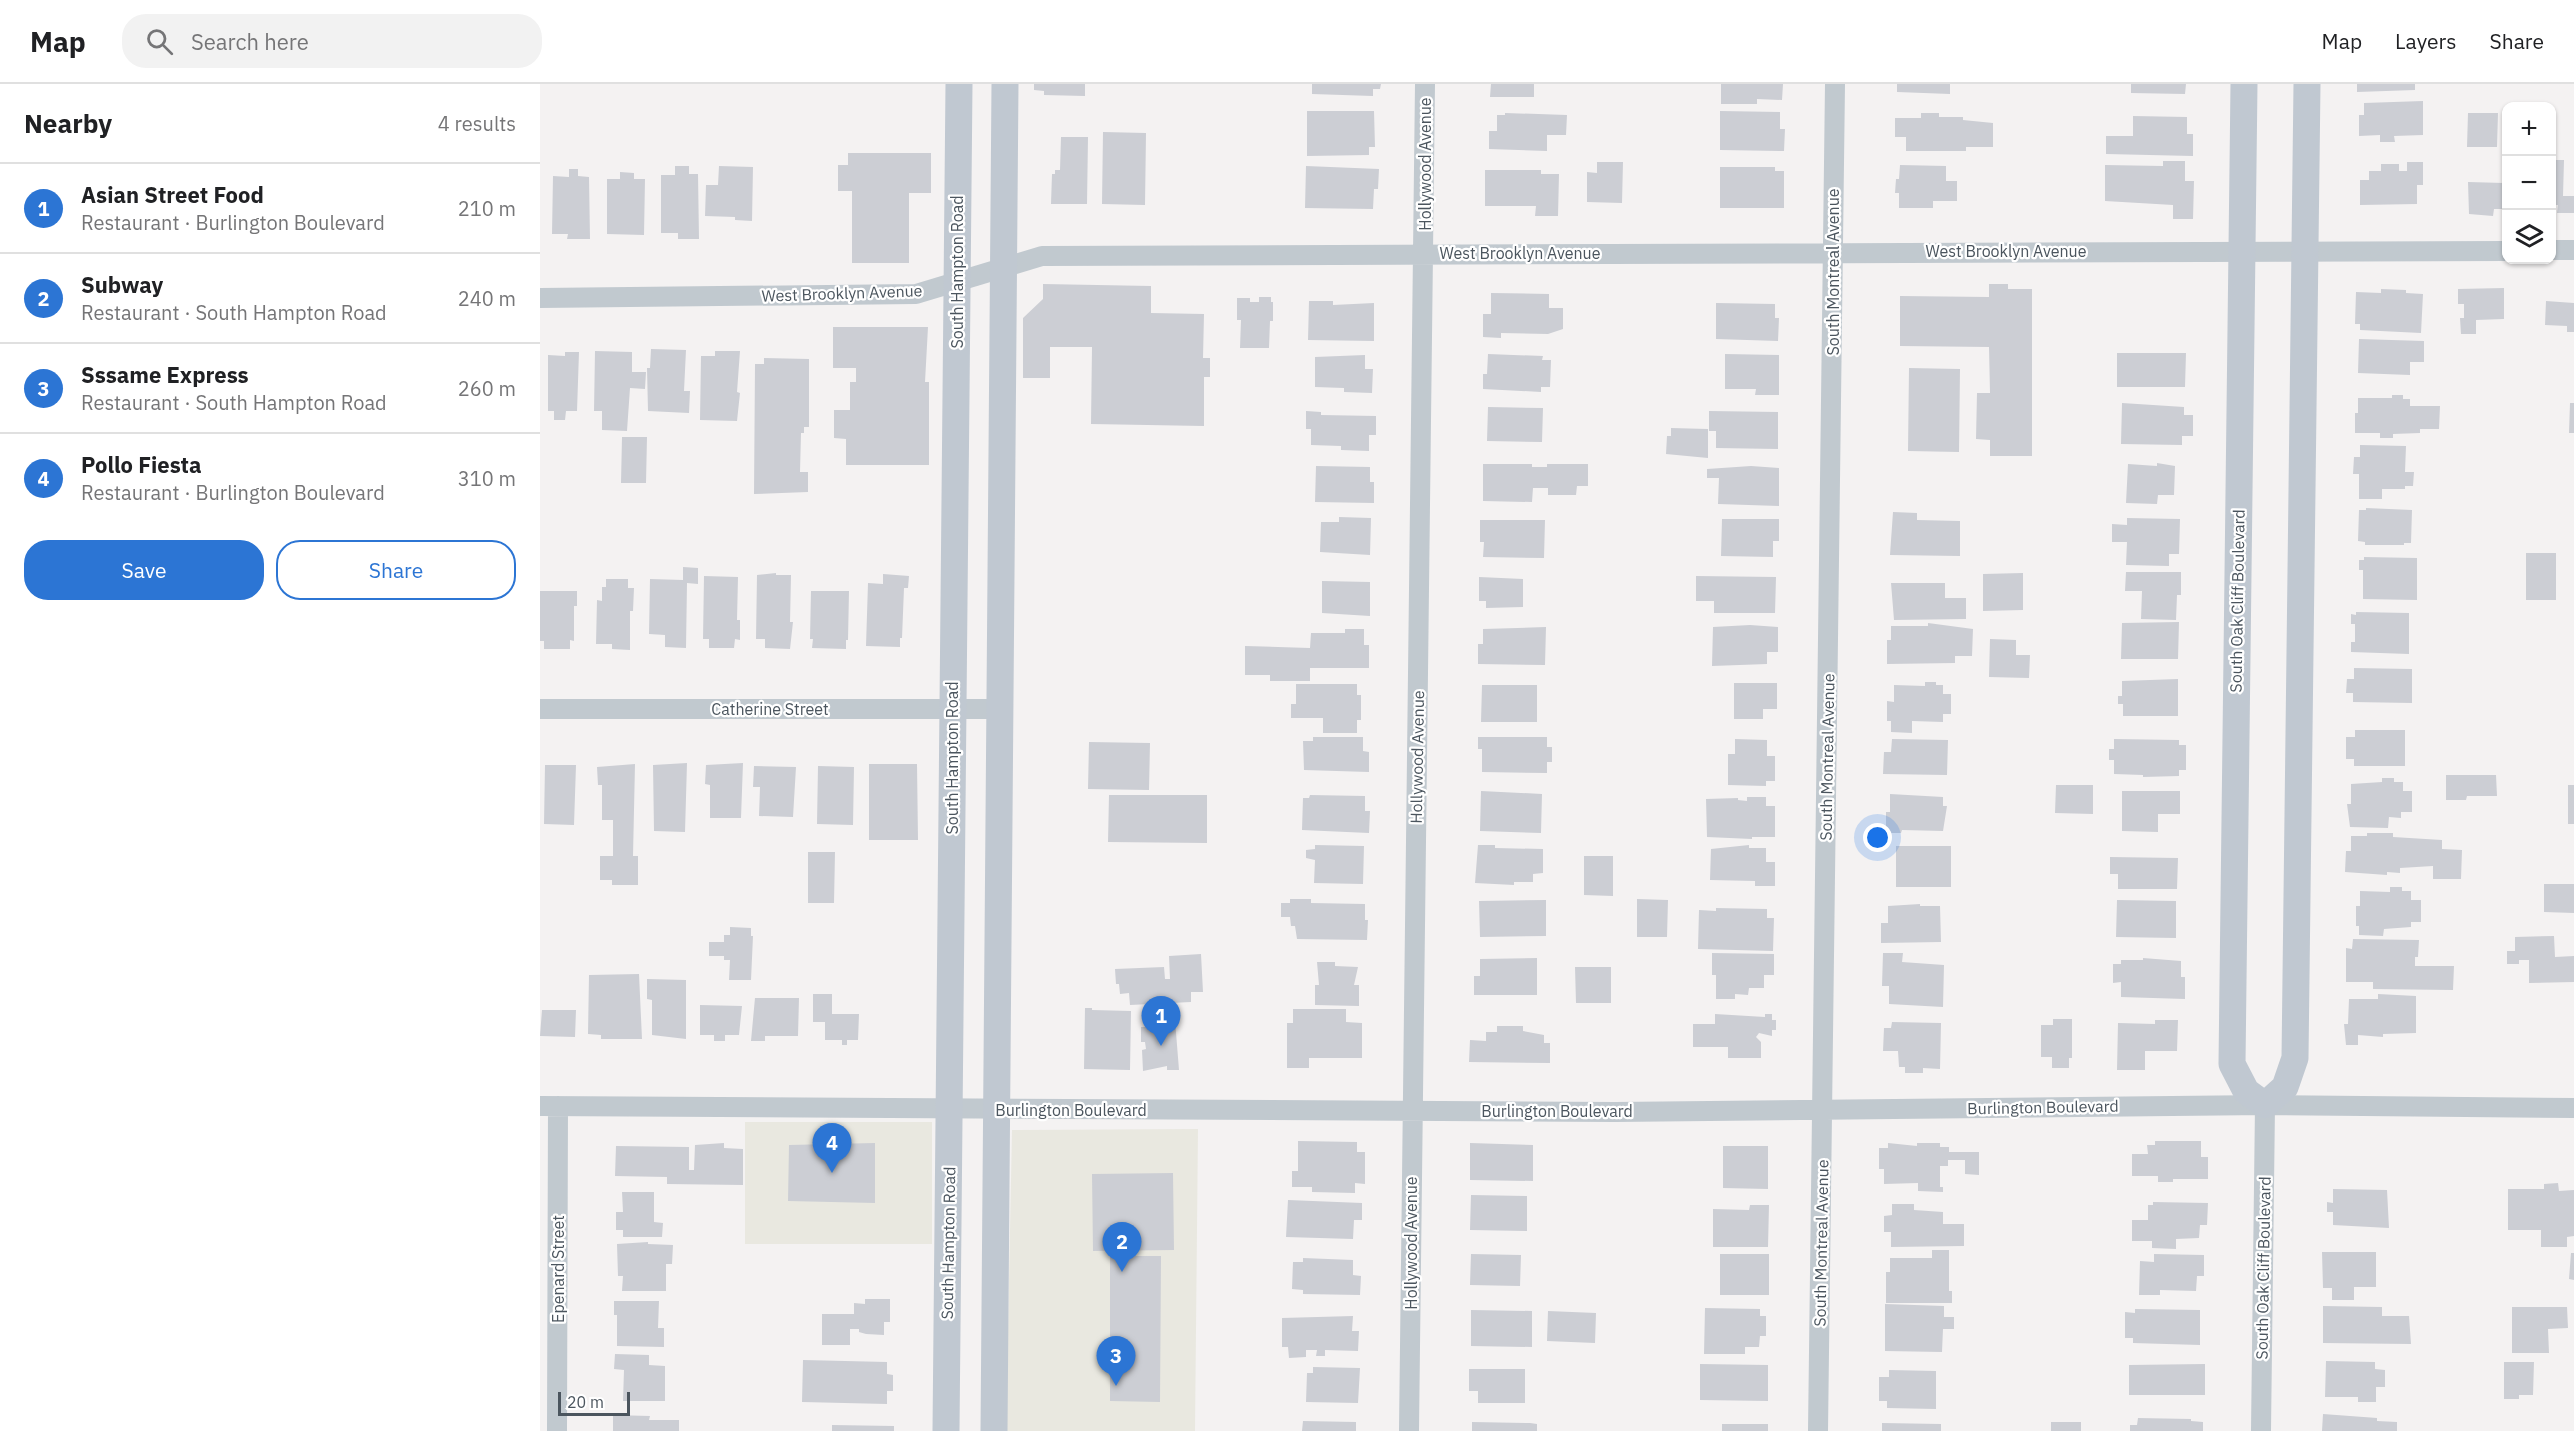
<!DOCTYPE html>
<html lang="en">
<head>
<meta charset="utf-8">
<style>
  :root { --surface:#fff; --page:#f2f2f2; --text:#202124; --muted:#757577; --line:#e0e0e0; --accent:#2c75d4 }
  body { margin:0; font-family:"IBM Plex Sans",sans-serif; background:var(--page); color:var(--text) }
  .controls { position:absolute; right:18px; top:18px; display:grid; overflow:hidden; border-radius:12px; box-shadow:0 2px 4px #0004 }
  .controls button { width:54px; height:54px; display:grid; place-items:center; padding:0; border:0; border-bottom:2px solid var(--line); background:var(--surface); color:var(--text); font:30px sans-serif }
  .scale { position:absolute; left:18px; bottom:15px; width:72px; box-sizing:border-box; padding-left:6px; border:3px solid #4b555e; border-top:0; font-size:16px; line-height:21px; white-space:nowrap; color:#4b555e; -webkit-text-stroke:4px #fff; paint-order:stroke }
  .you { position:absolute; left:1338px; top:754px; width:21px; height:21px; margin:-15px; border:4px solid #fff; border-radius:50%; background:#1a73e8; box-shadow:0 0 0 9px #1a73e833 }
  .badge { display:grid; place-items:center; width:39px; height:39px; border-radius:50%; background:var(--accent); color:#fff; font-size:20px; font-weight:700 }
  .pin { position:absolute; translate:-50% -50px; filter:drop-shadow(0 2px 3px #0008) }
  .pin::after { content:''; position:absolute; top:32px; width:21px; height:18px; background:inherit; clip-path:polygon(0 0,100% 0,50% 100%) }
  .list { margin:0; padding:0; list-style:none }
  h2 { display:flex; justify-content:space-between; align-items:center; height:78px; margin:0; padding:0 24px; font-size:26px }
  h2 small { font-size:20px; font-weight:400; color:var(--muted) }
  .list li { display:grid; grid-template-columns:39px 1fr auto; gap:18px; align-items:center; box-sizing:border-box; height:90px; padding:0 24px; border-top:2px solid var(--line) }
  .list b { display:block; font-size:22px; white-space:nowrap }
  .list p { margin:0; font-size:20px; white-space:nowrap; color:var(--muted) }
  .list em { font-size:20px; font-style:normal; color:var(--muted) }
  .actions { display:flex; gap:12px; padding:18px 24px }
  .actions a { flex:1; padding:14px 0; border:2px solid var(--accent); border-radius:24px; text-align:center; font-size:21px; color:var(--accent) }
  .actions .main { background:var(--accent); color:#fff }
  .icon { flex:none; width:33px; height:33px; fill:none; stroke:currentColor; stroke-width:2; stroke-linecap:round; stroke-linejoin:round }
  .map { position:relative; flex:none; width:2034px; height:1347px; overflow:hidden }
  header { display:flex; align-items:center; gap:36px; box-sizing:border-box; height:84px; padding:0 30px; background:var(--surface); border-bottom:2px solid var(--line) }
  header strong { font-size:28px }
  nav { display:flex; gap:33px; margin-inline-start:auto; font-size:21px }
  .search { width:420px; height:54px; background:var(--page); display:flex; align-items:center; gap:15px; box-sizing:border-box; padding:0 21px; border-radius:24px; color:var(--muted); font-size:22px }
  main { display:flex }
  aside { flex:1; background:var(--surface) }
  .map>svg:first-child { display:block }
  .commercial { fill:#e9e8e0 }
  .building { fill:#ccced4 }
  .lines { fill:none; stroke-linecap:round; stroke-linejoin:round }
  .street { stroke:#c1c9cf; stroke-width:20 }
  .secondary { stroke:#c0c8d1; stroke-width:27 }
  .labels { text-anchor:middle; stroke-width:4.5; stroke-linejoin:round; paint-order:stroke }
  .street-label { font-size:16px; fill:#4b555e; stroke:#fff }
</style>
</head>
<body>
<header>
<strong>Map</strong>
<div class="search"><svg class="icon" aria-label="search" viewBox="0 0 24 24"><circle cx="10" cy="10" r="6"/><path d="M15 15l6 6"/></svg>Search here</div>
<nav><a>Map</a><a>Layers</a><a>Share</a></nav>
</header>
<main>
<aside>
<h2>Nearby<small>4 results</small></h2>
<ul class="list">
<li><span class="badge">1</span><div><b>Asian Street Food</b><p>Restaurant · Burlington Boulevard</p></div><em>210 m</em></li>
<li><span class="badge">2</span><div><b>Subway</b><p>Restaurant · South Hampton Road</p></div><em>240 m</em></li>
<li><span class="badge">3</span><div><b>Sssame Express</b><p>Restaurant · South Hampton Road</p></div><em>260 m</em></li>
<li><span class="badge">4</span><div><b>Pollo Fiesta</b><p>Restaurant · Burlington Boulevard</p></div><em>310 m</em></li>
</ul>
<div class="actions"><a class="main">Save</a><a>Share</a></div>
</aside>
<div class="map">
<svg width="2034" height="1347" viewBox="0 0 2034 1347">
  <rect width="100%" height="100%" fill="#f4f2f2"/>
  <!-- commercial -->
  <path class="commercial" d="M205 1038H392V1160H205Z
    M658 1045 655 1347H466L472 1046Z"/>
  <!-- building -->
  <path class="building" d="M494 0H545V12L504 11V7L494 6Z
    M772 0H841L840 5H833V12L772 10Z
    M951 0H994V13H950Z
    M1181 0H1243L1242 16 1217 15V20H1181Z
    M1357 0H1410V10L1357 8Z
    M1591 0H1646L1645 10 1591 9Z
    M1817 0H1875V6L1817 8Z
    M1883 17V51L1854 52 1855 58H1840V51L1819 52V31H1824V19Z
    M767 27H834L835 63H829V71L767 72Z
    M1180 27 1240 28V45H1245L1244 67 1180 66Z
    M965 29 1027 31 1026 51H1007V67L949 65V47H957V31H965Z
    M1381 29H1399V33H1423V36L1453 39V63H1426V67H1366V53H1355V34H1381Z
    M1928 29H1958L1957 63H1927Z
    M1593 32 1647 33V50H1653V72L1566 70V52H1593Z
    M563 48 606 49 605 121 562 120Z
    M521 53H548L547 120H511L512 90H515V86H520Z
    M308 69H391V109H369V179H312V107H298V81H308Z
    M2012 76H2024L2023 112H2034V129H2017L2018 121H2012Z
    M1623 77H1645V97H1654L1653 135H1633V121L1565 117V81L1623 82Z
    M1057 78H1083L1082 119 1047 118V88L1057 89Z
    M1867 78H1883V101H1877V120L1820 121V96H1829V87H1841V80H1859V87H1867Z
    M1360 81 1406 82V97H1417V117H1393V124H1359V109H1355L1356 95H1359Z
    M135 82H149V90H158L159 155H138V149H121V91H135Z
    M179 82 213 83 212 137 195 136V133L165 132 166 101H178Z
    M766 82 839 85 838 105H834L833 125 765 124Z
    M1180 83H1235V87H1244V124H1180Z
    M29 85H38V92L49 93 50 155H27L28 150H12L13 92 29 93Z
    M945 86H1001V90H1019L1018 132H995L996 122H945Z
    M80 88 94 89V95H105L104 151 67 150V95H80Z
    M1928 98 1964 99 1963 125H1954L1953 132 1929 130Z
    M503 200 611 202V229L664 230 663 274H670V293H664V342L551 340 552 263H510V294H483V234L503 215Z
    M1449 200H1468V205H1492V372H1450V356L1436 355 1437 309H1450L1449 263 1360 262V212L1449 213Z
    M1964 204V235L1936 236V250H1921L1920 234H1924V220H1918V205Z
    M1841 205 1866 206V209L1883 210 1881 249 1820 246V240H1815L1816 208 1841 209Z
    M951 209 1009 210V224H1023V245L1008 250 961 249V254L943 253V230H951Z
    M719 213H731V218H733V237H730L729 264H700L701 236H697V214H710V218H719Z
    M769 217H793V221L834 219V257L768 256Z
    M2006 217 2034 219V248H2027V242L2005 241Z
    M1176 219 1235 220V234H1239L1238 257 1176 255Z
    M293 243H388L385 298H389V381H306V355L294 354V326H310V298H316V284H293Z
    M1819 255 1884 257V278H1870V291L1818 289Z
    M111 265 146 266 144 307H150L149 329 108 327 107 284H110Z
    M55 267 92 268V288H106L105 305 90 304 87 347 62 346V327H54Z
    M175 267H200L197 308 200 309 197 337 160 336 161 272H175Z
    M25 268H39L37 327H26L25 336H14V327H8V271L25 272Z
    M1577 269H1646L1645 303H1577Z
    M948 270 1003 272 1002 276H1011L1010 303H1001V308L943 305V290H947Z
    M1185 270 1239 271V311H1215L1216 305H1185Z
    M825 271V285H833L832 309 804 308V304L775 303V273Z
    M224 274 269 275V343H264V349H261L260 388H268V408L214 410 215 280H224Z
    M1369 284 1420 285 1419 368 1368 367Z
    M1852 311H1863V315H1870V322H1900L1899 345H1880V349L1853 350V354H1840V349H1815V329H1818V314H1852Z
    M1582 319 1644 323V331H1653V352H1642V361L1581 360Z
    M2030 319H2034V349H2029Z
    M948 323 1003 324 1002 358 947 357Z
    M766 327 781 328V331L836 332V351H829V367L801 366V362L771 361V345H766Z
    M1169 327 1238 328V365L1176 364V347H1169Z
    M1131 344 1168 345V374L1126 370 1127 352H1131Z
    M82 353H107L106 399H81Z
    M1820 361 1866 362 1865 388H1874L1873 402H1865V405H1842V415H1819V390H1813L1814 373H1820Z
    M1617 379 1635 382 1634 411H1618L1617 420 1586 419 1588 380 1617 382Z
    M943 380H992V383H1007V380H1048V402H1037L1036 411H1008V404H993L992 418 943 417Z
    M776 382 830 383V398H834V419L775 418Z
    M1211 382 1239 384V422L1178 420 1179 394H1167V385Z
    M1826 424 1872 426 1871 459H1864V461H1825V458L1818 457 1819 426H1826Z
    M1353 428 1377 429V436L1420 437V472L1350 471Z
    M799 433 831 434 830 471 780 468 781 438H799Z
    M1587 434 1640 435 1639 470H1629V482L1586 481 1587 458H1572V440L1587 441Z
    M1182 435H1239V457H1233V473L1181 472Z
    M940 436H1005L1004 474 943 473 944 458H940Z
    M1986 469H2016V516H1986Z
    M1824 473 1877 474V516L1823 515V486H1819V476H1824Z
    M143 483 158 484V500L147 499 146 564 125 563V551L109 550 110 495 143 496Z
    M1586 488H1641V511H1637L1636 536 1601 535 1602 507H1585Z
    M236 489V491H251L250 538H253L250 565 225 564V555H216L217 491Z
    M1483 489V526L1443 527V490Z
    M343 490 369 492 368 504H364L362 554H360V563L326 562 328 499 343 500Z
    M164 492 198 493 197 536H200V556L195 555 194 564H169V555H163Z
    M1156 492 1236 493 1235 529H1174V517H1156Z
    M939 493 983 495V523L946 524V517H939Z
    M66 495H88V504H94L93 527H90V566L72 565V560H56L57 516 62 517V503H66Z
    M782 497 830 498V532L782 529Z
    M1351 499H1405V514H1426V535L1354 536Z
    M0 507H37V522H34V557L30 556V565H4V557H0Z
    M271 507H309L308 556H306V565L272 564 273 555H270Z
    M1816 528 1869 529V570L1811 568V558H1815V540H1811V530L1816 531Z
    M1639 538 1638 575H1581L1582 539Z
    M1388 539 1433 545 1432 572H1415V579L1347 580V556H1351V542H1388Z
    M1210 541 1238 543V568H1227V580L1172 582 1173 543Z
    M1006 543 1005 581 938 580V560H943V545Z
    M805 545H824V561H829V584H770V597H730V591H705V562L770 564 771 549H805Z
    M1450 555 1476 556V571H1490L1489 594 1449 593Z
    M1814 584 1872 585V619L1813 618V609H1806L1807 595H1814Z
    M1638 595V632H1583V620H1578V612H1582V597Z
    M1385 598H1396V601H1403V610H1411V630H1403V638L1372 637V649L1351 648V637H1347V617L1354 618V601L1385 602Z
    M1194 599H1237V625H1223V635H1194Z
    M756 600H817V611H821V636H817V649H783V634H751V620H756Z
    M942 601H997V638H941Z
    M1815 646H1865V682H1814V675H1806V653H1815Z
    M773 653H823V667L829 668V688L764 686 763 657H773Z
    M938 653H1007V663H1012V678H1007V689L942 688V665H938Z
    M1195 655 1227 656V672H1235V697H1226V702L1188 701V670H1195Z
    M1352 655 1408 656 1407 691 1343 690 1344 668H1351Z
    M1574 655 1639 656V661H1646V686H1639V692L1603 693V691L1574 690V676H1569V665H1574Z
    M549 658 610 659 609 706 548 705Z
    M147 679 145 748 114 747 113 681Z
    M203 679 201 734H170V701L165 700 166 681Z
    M95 680 93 772H98V801H72V796H60V772H73V736H62V701H58L57 683Z
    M329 680H377L378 756H329Z
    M5 681H36L34 741 4 740Z
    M214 682 256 683 253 733 219 732 220 703H213Z
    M278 682 314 683 313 741 277 740Z
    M1906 691H1956L1957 712H1927L1926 716H1906Z
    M1842 694H1854V698H1863V707H1872V728H1861V734L1849 733 1848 744 1810 743 1807 720H1811V700L1842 698Z
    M1516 701H1553V730L1515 729Z
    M2028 701H2034V740H2028Z
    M941 707 1002 710 1001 749 940 747Z
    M1582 707H1640V730H1618V748L1582 747Z
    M1350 710 1403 713V722H1407L1403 747 1362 746 1361 749H1346V728H1350Z
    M569 711H667V759L568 758Z
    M770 711 825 712V727H830L829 749 762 746 763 714H769Z
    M1207 713H1226V722H1235V753H1212V755L1167 753 1166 715 1198 714V716L1207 717Z
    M1827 749H1853V753L1902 756V765L1922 766 1921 795H1893V782L1860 784V789L1847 788V791L1805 788 1806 767H1811V752H1827Z
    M775 761 824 762 823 800 774 799 775 776 766 774V766L775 765Z
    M938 761H955V764L1003 765V789L993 790V798H974V801L935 799Z
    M1209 761V764H1226V778H1235V802H1215V797L1170 796 1171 765Z
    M1356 762H1411V803H1356Z
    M268 768H295L294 819H268Z
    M1044 772H1073V812L1044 811Z
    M1570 773 1638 774 1637 805H1578V790H1570Z
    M2004 800H2034V829L2004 828Z
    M1850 803H1862V807H1871V816H1881V838H1871V843L1844 845 1843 852 1819 851V842H1816V822H1820V807L1850 808Z
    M750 815H771V819L825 820V836H828L827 856 757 855 755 842H751L750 833H741V819H750Z
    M1097 815 1128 816 1127 853H1097Z
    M1006 816V852L940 853 939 817Z
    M1577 816 1636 817V854L1576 853Z
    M1380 820V822H1400L1401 858 1341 859V839H1348V822Z
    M1176 824 1227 825V834H1234L1233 867 1158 865 1159 826 1176 827Z
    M190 843 211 844V852H213L211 896H189L190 876H184V872H169V858H184V851H190Z
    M2014 852 2015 873 2034 872V898L1989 899V876H1979V880H1967V867H1975V853Z
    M1813 855 1879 856 1878 873H1875V882H1914L1913 906 1833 905V898H1806V864L1812 865Z
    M1172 869 1234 870V891H1224V904H1209L1208 911 1195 910V915H1176V891H1172Z
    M1343 869H1363L1362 878 1404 881 1403 923 1349 920V902H1342Z
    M661 870 663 908H651V918L590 921 589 909 580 910 579 900H576L575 885 624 883 625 895H630L629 872Z
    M997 874V911H934V892H940V875Z
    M1603 874 1641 877V893H1645V915L1581 913V898L1573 899V880H1581V876H1603Z
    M777 878H795V882L818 883 814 901H819V922L775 921V901H779Z
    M1035 883H1071V919H1036Z
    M99 890 102 955H61V951L48 950 49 891Z
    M107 895 146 896V955L112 951V916L107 915Z
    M273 910H292V930H319L318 956H307V961H302V956H285V938H273Z
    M1838 910 1876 912V949L1843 950V953L1818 951V961H1806L1804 940H1808L1809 915H1838Z
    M215 914H259L258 952H225V957H211Z
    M160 921 202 922 199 951H185V957H174V951H160Z
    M545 924H552V926L591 927 590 986 544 985Z
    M753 925H806V938L822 939V974H769V984H747V939H753Z
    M2 926H36L35 953 0 952Z
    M1175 930 1225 933V930H1232V936H1236V946H1232V952L1219 949 1216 953 1221 958V974H1188V963H1153V940H1175Z
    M1513 935H1532V974H1529V984H1512V973H1501V941H1513Z
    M635 936 639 986H627V982L603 987 602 966 606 965 605 958H601V943H605V937Z
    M1615 936H1638L1637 967H1605V986H1577L1578 939 1615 940Z
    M1352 938 1401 939 1400 985 1383 984V989H1365V983H1359L1358 967H1343L1344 944H1351Z
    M957 942H983V947L1004 951V959H1010V979L929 978 930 956 946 957V948H957Z
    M758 1057 817 1058V1068H825V1100L815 1099V1109L772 1108V1103H752V1087H758Z
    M1615 1057H1661V1073H1668V1095H1633V1098H1618V1092H1592V1070H1608L1607 1061H1615Z
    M184 1059V1064L203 1065V1101L127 1100V1093L75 1092 76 1062 149 1063V1086H154L155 1061Z
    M335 1059V1119L248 1117 249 1061Z
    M930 1059 993 1061V1097L930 1096Z
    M1348 1059 1377 1062V1059H1400V1063H1409V1068H1439V1091L1425 1090V1076H1408V1082H1400V1103H1403V1108L1378 1107V1099L1344 1100V1085H1339V1064H1348Z
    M1183 1062H1228V1105L1183 1104Z
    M633 1089 634 1166 553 1167 552 1090Z
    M2018 1099 2019 1107 2034 1106V1152L2027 1153V1163H2001V1146H1968V1105H2004V1100Z
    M1793 1105 1847 1106 1849 1144 1793 1141V1128H1787V1118L1793 1119Z
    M82 1108H114V1138L123 1139 122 1153H83V1146H76V1128H83Z
    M931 1111 987 1112V1147L930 1146Z
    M748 1116 822 1119V1136H814L813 1155 746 1153Z
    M1613 1118 1668 1119 1667 1141H1660L1659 1154 1636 1155V1165L1612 1164V1157H1592V1136H1608V1121H1613Z
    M1352 1120H1374V1126L1403 1128V1140H1424V1162L1351 1163V1148H1344V1132L1352 1131Z
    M1210 1121H1229L1228 1163H1173V1125L1209 1126Z
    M108 1158V1160L133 1161 132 1180H126V1207H82L83 1192H78L77 1160Z
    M1392 1166H1409V1207H1412V1219H1346V1188H1350V1174H1392Z
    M1782 1168H1836V1203H1814V1216H1792V1204H1783Z
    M2031 1169H2034V1196L2029 1195Z
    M931 1170 981 1171 980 1202 930 1201Z
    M1180 1170H1229V1211H1180Z
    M1614 1170 1664 1171V1192H1657L1656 1207 1620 1206V1211H1599L1600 1177 1614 1178Z
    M570 1172H621L620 1318 570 1317Z
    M763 1174 813 1176V1191L821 1192 820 1211 763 1210V1206L752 1205 753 1178H763Z
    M325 1215H350V1238H344V1251L326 1250 319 1248V1245H310V1261H282V1230H314V1219L325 1220Z
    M74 1217H119L118 1244H124V1263L77 1262V1231H74Z
    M1345 1220 1404 1222V1233H1414V1245H1403L1402 1268 1345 1267Z
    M1783 1222 1842 1223V1232H1869L1871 1260 1783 1259Z
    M1972 1223H2027L2028 1244 2008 1245 2009 1269H1972Z
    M1165 1224 1220 1225V1232H1226V1252H1220L1219 1263H1205V1270H1164Z
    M1595 1225 1660 1226V1261L1593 1259V1254H1585V1228L1595 1229Z
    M931 1226 992 1227V1263L931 1262Z
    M1008 1227 1056 1229 1055 1259 1007 1257Z
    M813 1232 812 1247H819L818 1267 785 1266V1272H776L777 1266H766V1273L749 1274 748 1263H742V1234Z
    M75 1270 109 1271V1281L125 1282V1317H83L84 1286 74 1285Z
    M263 1276 347 1278V1290L353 1291V1307H347V1320L262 1318Z
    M1786 1277 1835 1278V1285L1845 1286V1303H1836V1318H1818V1313H1785Z
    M1964 1278H1994L1993 1311H1979V1315H1964Z
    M1160 1280 1228 1281V1317L1160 1316Z
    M1665 1280V1311H1589V1281Z
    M773 1283 820 1284 818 1319 766 1318 767 1289H773Z
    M929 1285H985V1319H938V1307H929Z
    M1349 1286 1396 1287V1325L1347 1324V1317H1339V1293H1349Z
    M1783 1330 1837 1334V1337L1857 1338V1347H1782Z
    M73 1331 110 1332 109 1336H139V1347H73Z
    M1598 1334 1651 1335V1337L1663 1338V1347H1590V1341H1597Z
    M763 1337 816 1338V1347H762Z
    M932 1338 990 1339 997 1340V1347H932Z
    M1511 1338H1541V1347H1511Z
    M1342 1339 1401 1340V1347H1342Z
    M1182 1340H1228V1347H1182Z
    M292 1341 354 1342V1347H292Z"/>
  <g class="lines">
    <!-- street -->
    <path class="street" d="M2012 166H2034
      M0 214 376 210 502 172 1966 167
      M0 625H460
      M0 1022 1075 1028 1725 1021 2034 1024
      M17 1347 18 1022
      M869 1347 885 0
      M1278 1347 1295 0
      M1721 1347 1725 1021"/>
    <!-- secondary -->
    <path class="secondary" d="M1704 0 1692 980 1706 1007 1725 1021 1745 1003 1755 974 1767 0
      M406 1347 419 0
      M454 1347 465 0"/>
  </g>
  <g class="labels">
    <!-- street labels -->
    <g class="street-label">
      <text transform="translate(885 80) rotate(-90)" y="6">Hollywood Avenue</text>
      <text x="1466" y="173">West Brooklyn Avenue</text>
      <text x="980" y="175">West Brooklyn Avenue</text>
      <text transform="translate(417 188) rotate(-90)" y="6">South Hampton Road</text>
      <text transform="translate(1293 188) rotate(-90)" y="6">South Montreal Avenue</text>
      <text transform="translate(302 209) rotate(-2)" y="6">West Brooklyn Avenue</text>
      <text transform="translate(1697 517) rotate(-89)" y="6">South Oak Cliff Boulevard</text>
      <text x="230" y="631">Catherine Street</text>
      <text transform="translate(877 673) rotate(-89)" y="6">Hollywood Avenue</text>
      <text transform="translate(1287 673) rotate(-89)" y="6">South Montreal Avenue</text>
      <text transform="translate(412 674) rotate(-90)" y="6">South Hampton Road</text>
      <text transform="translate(1503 1023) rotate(-1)" y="6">Burlington Boulevard</text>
      <text x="531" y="1032">Burlington Boulevard</text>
      <text x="1017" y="1033">Burlington Boulevard</text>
      <text transform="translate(408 1159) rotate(-89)" y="6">South Hampton Road</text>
      <text transform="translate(871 1159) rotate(-90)" y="6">Hollywood Avenue</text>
      <text transform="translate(1281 1159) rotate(-89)" y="6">South Montreal Avenue</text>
      <text transform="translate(1723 1184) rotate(-89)" y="6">South Oak Cliff Boulevard</text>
      <text transform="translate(18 1185) rotate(-90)" y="6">Epenard Street</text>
    </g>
  </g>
</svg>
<div class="controls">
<button>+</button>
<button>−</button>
<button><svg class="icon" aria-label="layers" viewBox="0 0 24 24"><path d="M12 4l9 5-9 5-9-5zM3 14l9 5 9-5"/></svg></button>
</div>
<div class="scale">20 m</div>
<div class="you"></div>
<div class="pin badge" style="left:621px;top:962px">1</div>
<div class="pin badge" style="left:582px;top:1188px">2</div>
<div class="pin badge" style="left:576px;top:1302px">3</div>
<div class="pin badge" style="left:292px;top:1089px">4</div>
</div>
</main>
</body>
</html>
